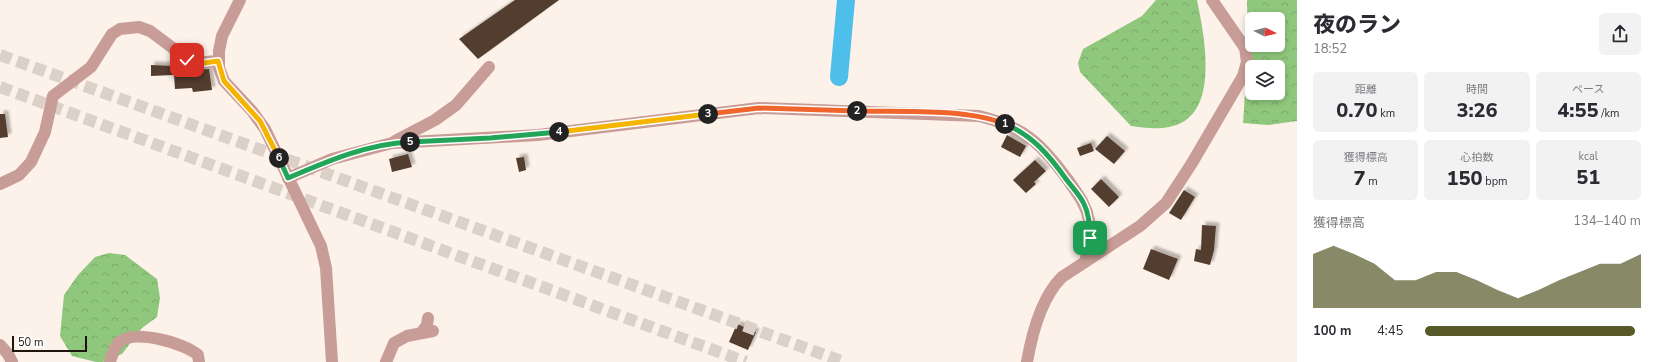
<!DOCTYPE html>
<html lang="ja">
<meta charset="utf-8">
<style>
body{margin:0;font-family:"Nunito Sans","Noto Sans JP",sans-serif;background:#f2f2f3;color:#2b2b33;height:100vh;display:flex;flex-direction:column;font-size:15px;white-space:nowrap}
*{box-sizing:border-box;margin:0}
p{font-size:13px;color:#7c7c81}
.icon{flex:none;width:22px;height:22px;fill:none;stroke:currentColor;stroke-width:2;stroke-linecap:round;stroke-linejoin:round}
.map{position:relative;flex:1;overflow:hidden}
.details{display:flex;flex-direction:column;background:#fff;width:360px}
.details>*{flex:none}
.needle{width:26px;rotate:96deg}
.controls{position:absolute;left:1245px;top:12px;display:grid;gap:8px}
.controls a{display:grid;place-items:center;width:40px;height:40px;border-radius:6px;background:#fff;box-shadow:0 2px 6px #0003;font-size:20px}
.scale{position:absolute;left:12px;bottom:10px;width:75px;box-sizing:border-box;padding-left:4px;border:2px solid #1d150e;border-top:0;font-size:11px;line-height:14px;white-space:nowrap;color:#1d150e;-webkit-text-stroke:3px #fff;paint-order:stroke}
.pin{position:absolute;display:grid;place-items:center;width:34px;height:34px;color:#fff;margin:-17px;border-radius:8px;box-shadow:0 2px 6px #0006}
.km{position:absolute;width:20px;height:20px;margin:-10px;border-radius:50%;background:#222;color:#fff;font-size:11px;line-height:20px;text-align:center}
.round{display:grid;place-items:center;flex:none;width:42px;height:42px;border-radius:6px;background:#f2f2f3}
.headline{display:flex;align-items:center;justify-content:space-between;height:68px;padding:0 16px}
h1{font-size:22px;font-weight:800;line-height:30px}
.stats{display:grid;grid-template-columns:repeat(3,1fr);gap:6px;height:68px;padding:4px 16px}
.stats div{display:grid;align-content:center;border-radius:6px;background:#f2f2f3;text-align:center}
.stats b{font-size:20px;font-weight:800}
.stats small{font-size:11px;font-weight:400}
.stats p{font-size:11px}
.chart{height:112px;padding:8px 16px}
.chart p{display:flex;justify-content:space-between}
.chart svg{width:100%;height:72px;margin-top:4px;fill:#575a28;opacity:.7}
ul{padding:0 16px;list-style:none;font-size:13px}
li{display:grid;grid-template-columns:64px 48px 1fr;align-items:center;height:30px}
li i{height:10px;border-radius:5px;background:#575a28}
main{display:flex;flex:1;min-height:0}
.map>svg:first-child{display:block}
</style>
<main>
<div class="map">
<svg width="1297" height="362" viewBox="0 0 1297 362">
<defs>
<pattern id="forest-crowns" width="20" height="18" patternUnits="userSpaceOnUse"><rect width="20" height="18" fill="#8fc77c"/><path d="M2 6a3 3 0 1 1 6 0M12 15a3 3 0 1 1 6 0" fill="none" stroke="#7baa6a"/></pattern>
<filter id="shadow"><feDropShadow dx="3.5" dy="-3.5" stdDeviation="1" flood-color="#0004"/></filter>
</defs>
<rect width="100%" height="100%" fill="#fcf2ea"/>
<!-- forest -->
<g fill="url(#forest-crowns)" fill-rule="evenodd">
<path d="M1156 0H1197C1204 34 1221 114 1173 126 1160 130 1144 128 1131 126L1080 72 1078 63 1083 49 1142 16Z"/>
<path d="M1247 0H1297V121L1268 125 1243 123 1248 49ZM1252 19H1278V45H1252ZM1252 67H1278V93H1252Z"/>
<polygon points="109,253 125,255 157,279 160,298 157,317 142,328 122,354 103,362 96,362 72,356 60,336 64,295 78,275 95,257"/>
</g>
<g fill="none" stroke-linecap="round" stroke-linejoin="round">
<!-- river -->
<polyline stroke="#4ebfeb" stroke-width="18" points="839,77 846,0"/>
</g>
<!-- building -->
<g fill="#523e2f" filter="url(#shadow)">
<polygon points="515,0 559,0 478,59 459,39"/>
<polygon points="151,65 173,66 173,75 151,76"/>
<polygon points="209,69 212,90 193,92 192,88 175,89 174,75 191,74 191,70"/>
<polygon points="0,114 5,114 8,137 0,138"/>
<polygon points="1007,135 1026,146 1020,157 1001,147"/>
<polygon points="1107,136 1125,151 1114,164 1095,149"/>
<polygon points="1091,143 1094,151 1080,156 1077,148"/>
<polygon points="408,154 412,167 392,172 389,159"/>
<polygon points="524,157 526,170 519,172 516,158"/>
<polygon points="1035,160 1046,171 1034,182 1036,184 1026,193 1013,180"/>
<polygon points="1101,179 1119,197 1109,207 1091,189"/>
<polygon points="1184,190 1195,197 1181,220 1169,213"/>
<polygon points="1202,225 1216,226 1214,250 1210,265 1194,261 1196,249 1201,250"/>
<polygon points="1151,249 1178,259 1169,280 1143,269"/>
<polygon points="737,324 756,332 748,350 729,342"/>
</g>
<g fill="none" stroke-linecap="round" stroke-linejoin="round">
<!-- highway-tunnel -->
<g stroke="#dbd1c9" stroke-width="12" stroke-dasharray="12 6" stroke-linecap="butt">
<polyline points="0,55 844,362"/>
<polyline points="0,87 746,362"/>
</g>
<!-- minor -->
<g stroke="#c99d97" stroke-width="12">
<polyline points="240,0 222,36 219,51 219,68 224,81 252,111 265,129 321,246 326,268 332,362"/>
<polyline points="395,141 435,120 456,105 489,67"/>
<path d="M288 178 332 159 392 143 538 135 759 108 979 116C1024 127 1041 143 1068 180 1077 193 1086 204 1089 220 1092 234 1089 248 1085 262"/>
<polyline points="0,184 19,175 31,162 45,132 53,96 91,67 112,34 120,29 139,27 150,31 193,63 218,61"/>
<polyline points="421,333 427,325 428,318"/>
<polyline points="0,345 8,354 12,362"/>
<path d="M110 362C112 356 114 347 119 342 136 329 183 343 198 355L199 362"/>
<polyline points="386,362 394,343 407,336 433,331"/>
<path d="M1027 362C1032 333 1041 298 1062 277L1140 226 1166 203 1192 163 1243 76 1247 62 1245 48 1212 0"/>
</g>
</g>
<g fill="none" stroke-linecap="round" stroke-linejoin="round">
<!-- split-1 casing -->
<g stroke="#fff" stroke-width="8">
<path id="split-1" d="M1005 124C1032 135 1049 155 1066 179 1072 187 1080 195 1084 204 1089 214 1090 227 1090 238"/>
</g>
<!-- split-2 casing -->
<g stroke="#fff" stroke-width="8">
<path id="split-2" d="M857 111C900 112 965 108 1005 124"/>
</g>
<!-- split-3 casing -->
<g stroke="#fff" stroke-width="8">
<polyline id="split-3" points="708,114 759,108 857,111"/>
</g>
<!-- split-4 casing -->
<g stroke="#fff" stroke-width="8">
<polyline id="split-4" points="559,132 708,114"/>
</g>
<!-- split-5 casing -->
<g stroke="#fff" stroke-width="8">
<polyline id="split-5" points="410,142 490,138 559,132"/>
</g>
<!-- split-6 casing -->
<g stroke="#fff" stroke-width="8">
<path id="split-6" d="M279 158 288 178C328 161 367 144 410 142"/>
</g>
<!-- split-7 casing -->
<g stroke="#fff" stroke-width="8">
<polyline id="split-7" points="187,60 197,64 218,61 224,81 260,121 279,158"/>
</g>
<!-- split-1 -->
<use href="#split-1" stroke="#22a559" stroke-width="5"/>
<!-- split-2 -->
<use href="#split-2" stroke="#f0652b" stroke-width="5"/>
<!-- split-3 -->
<use href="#split-3" stroke="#f0652b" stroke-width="5"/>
<!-- split-4 -->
<use href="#split-4" stroke="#f5b400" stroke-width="5"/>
<!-- split-5 -->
<use href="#split-5" stroke="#22a559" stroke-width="5"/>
<!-- split-6 -->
<use href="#split-6" stroke="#22a559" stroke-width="5"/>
<!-- split-7 -->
<use href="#split-7" stroke="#f5b400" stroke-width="5"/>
</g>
</svg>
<div class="controls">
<a><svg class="needle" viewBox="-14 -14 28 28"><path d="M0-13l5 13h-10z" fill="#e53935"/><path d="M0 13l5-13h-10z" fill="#7c7c81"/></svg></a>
<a><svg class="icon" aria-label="layers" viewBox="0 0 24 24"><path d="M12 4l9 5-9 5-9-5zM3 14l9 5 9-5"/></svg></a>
</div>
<div class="scale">50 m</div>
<div class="pin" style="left:1090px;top:238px;background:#1e9e55"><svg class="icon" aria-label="arrive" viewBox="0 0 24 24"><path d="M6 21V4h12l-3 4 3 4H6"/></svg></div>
<div class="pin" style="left:187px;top:60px;background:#d93025"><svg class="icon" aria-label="check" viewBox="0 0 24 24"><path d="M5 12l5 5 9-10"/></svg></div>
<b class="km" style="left:1005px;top:124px">1</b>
<b class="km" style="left:857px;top:111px">2</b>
<b class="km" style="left:708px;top:114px">3</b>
<b class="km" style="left:559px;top:132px">4</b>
<b class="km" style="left:410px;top:142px">5</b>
<b class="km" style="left:279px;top:158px">6</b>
</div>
<section class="details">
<div class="headline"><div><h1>夜のラン</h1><p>18:52</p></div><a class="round"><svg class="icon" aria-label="share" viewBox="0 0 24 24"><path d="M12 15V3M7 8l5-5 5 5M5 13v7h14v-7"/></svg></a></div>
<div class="stats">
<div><p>距離</p><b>0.70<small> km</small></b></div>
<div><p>時間</p><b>3:26</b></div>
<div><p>ペース</p><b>4:55<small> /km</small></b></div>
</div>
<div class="stats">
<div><p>獲得標高</p><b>7<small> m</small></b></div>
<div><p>心拍数</p><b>150<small> bpm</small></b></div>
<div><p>kcal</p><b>51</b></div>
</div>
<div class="chart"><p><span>獲得標高</span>134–140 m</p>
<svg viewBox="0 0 160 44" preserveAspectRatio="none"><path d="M0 44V11L10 6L20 11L30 17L40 27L50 27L60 22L70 22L80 27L90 33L100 38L110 33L120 27L130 22L140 17L150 17L160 11V44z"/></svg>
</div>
<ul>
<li><b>100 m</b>4:45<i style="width:97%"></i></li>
</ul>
</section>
</main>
